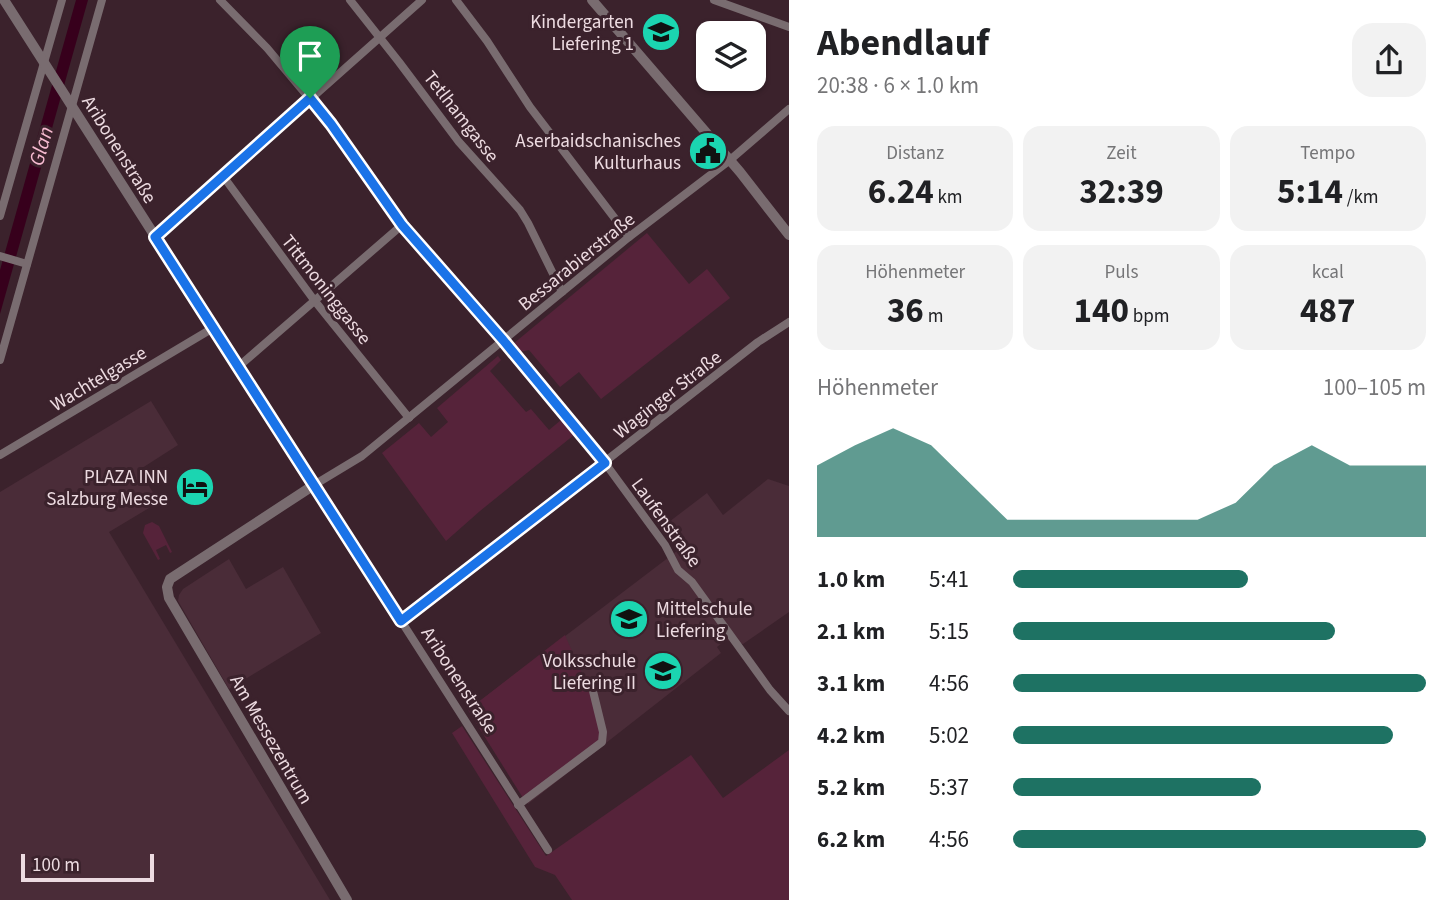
<!DOCTYPE html>
<html lang="de">
<meta charset="utf-8">
<style>
body{margin:0;font-family:"Source Sans 3",sans-serif;background:#f2f2f2;color:#202124;height:100vh;display:flex;flex-direction:column;font-size:26px;white-space:nowrap}
*{box-sizing:border-box;margin:0}
p{font-size:23px;color:#757577}
.icon{flex:none;width:38px;height:38px;fill:none;stroke:currentColor;stroke-width:2;stroke-linecap:round;stroke-linejoin:round}
.map{position:relative;flex:1;overflow:hidden}
.panel{display:flex;flex-direction:column;background:#fff;width:665px}
.panel>*{flex:none}
.fabs{position:absolute;left:696px;top:21px;display:grid;gap:14px}
.fabs a{display:grid;place-items:center;width:70px;height:70px;border-radius:14px;background:#fff;box-shadow:0 2px 5px #0004;font-size:35px}
.scale{position:absolute;left:21px;bottom:18px;width:133px;box-sizing:border-box;padding-left:7px;border:4px solid #eddbe1;border-top:0;font-size:19px;line-height:24px;white-space:nowrap;color:#eddbe1;-webkit-text-stroke:5px #3b222c;paint-order:stroke}
.pin{position:absolute;display:grid;place-items:center;width:60px;height:60px;color:#fff;margin:-72px -30px;border-radius:50% 50% 50% 0;rotate:-45deg;box-shadow:0 0 7px #0007}
.pin .icon{rotate:45deg}
.round{display:grid;place-items:center;flex:none;width:74px;height:74px;border-radius:21px;background:#f2f2f2}
.headline{display:flex;align-items:center;justify-content:space-between;height:119px;padding:0 28px}
h1{font-size:38px;font-weight:700;line-height:52px}
.figures{display:grid;grid-template-columns:repeat(3,1fr);gap:10px;height:119px;padding:7px 28px}
.figures div{display:grid;align-content:center;border-radius:18px;background:#f2f2f2;text-align:center}
.figures b{font-size:35px;font-weight:700}
.figures small{font-size:19px;font-weight:400}
.figures p{font-size:19px}
.chart{height:196px;padding:14px 28px}
.chart p{display:flex;justify-content:space-between}
.chart svg{width:100%;height:126px;margin-top:7px;fill:#1e7263;opacity:.7}
ul{padding:0 28px;list-style:none;font-size:23px}
li{display:grid;grid-template-columns:112px 84px 1fr;align-items:center;height:52px}
li i{height:18px;border-radius:9px;background:#1e7263}
main{display:flex;flex:1;min-height:0}
.map>svg:first-child{display:block}
</style>
<main>
<div class="map">
<svg width="789" height="900" viewBox="0 0 789 900">
<rect width="100%" height="100%" fill="#3b222c"/>
<!-- built -->
<g fill="#4a2c38">
<polygon points="151,401 178,445 139,470 159,502 109,532 330,900 0,900 0,492"/>
<polygon points="768,479 789,486 789,612 743,644 726,640 717,647 721,653 528,804 468,710 677,551 661,528 707,493 723,515"/>
<polygon points="229,559 246,589 283,567 321,633 229,689 178,601 179,595 183,589"/>
</g>
<!-- green -->
<g fill="#56233a">
<polygon points="647,233 689,284 707,269 730,298 601,399 579,372 560,387 529,350 519,352 513,344"/>
<polygon points="498,356 501,360 490,371 526,412 531,409 549,430 561,420 574,435 480,511 446,541 382,453 419,423 431,437 448,422 437,408"/>
<polygon points="152,522 159,526 172,552 170,553 166,545 156,550 160,559 158,560 143,533 145,525"/>
<path d="M565 635C574 657 606 720 598 741L523 798 468 710Z"/>
<polygon points="462,726 546,856 691,755 723,798 789,750 789,900 572,900 555,875 535,867 452,733"/>
</g>
<!-- water -->
<polygon fill="#37001c" points="76,0 88,0 0,314 0,270"/>
<g fill="none" stroke-linecap="round" stroke-linejoin="round">
<!-- minor -->
<g stroke="#796c70" stroke-width="8">
<polyline points="220,0 267,48 309,98 331,124 402,225 503,340 605,463 665,545 678,570 692,582 770,690 789,711"/>
<polyline points="350,0 399,62 459,142 520,210 528,223 562,292"/>
<polyline points="456,0 487,41 530,107 629,237"/>
<polyline points="714,0 789,27"/>
<polyline points="223,176 314,300 409,418"/>
<polyline points="0,216 62,0"/>
<polyline points="155,237 422,0"/>
<polyline points="0,256 27,264"/>
<polyline points="0,360 102,0"/>
<polyline points="238,367 402,225"/>
<polyline points="0,455 213,328"/>
<polyline points="401,621 758,342 789,322"/>
<polyline points="518,805 602,742 603,732 592,687"/>
<polyline points="548,850 314,485 362,456 629,237 730,160 789,109"/>
</g>
<!-- tertiary -->
<g stroke="#796c70" stroke-width="10">
<polyline points="4,0 314,485 170,579 167,587 169,598 347,900"/>
<polyline points="592,0 740,172 789,235"/>
</g>
</g>
<g fill="none" stroke-linecap="round" stroke-linejoin="round">
<!-- route casing -->
<g stroke="#fff" stroke-width="14">
<polygon id="route" points="310,98 331,124 402,225 503,340 605,463 401,621 155,237"/>
</g>
<!-- route -->
<use href="#route" stroke="#1a73e8" stroke-width="9"/>
</g>
<!-- icons -->
<defs>
<g id="school-disc" transform="scale(2.0125)"><circle r="9.5" fill="#1bd5b1" stroke="#3b222c"/><path d="M0-5L7-2L0 1L-7-2ZM-4 1L0 2.5L4 1V4Q0 6-4 4Z" fill="#111"/></g>
<g id="civic-disc" transform="scale(2.0125)"><circle r="9.5" fill="#1bd5b1" stroke="#3b222c"/><path d="M-.6-6.5H3V-4.5H.6V-3L4-1V1h2V6H-6V1h2V-1L-.6-3ZM-1.2 2.5V6h2.4V2.5Z" fill="#111"/></g>
<g id="hotel-disc" transform="scale(2.0125)"><circle r="9.5" fill="#1bd5b1" stroke="#3b222c"/><path d="M-6-4.5h1.5V1H6V5H4.5V3h-9V5H-6ZM-4 0a1.8 1.8 0 1 1 3.6 0ZM.5 0V-2.5h3Q6-2.5 6 0Z" fill="#111"/></g>
</defs>
<g fill-rule="evenodd">
<use href="#school-disc" x="661" y="32"/>
<use href="#civic-disc" x="708" y="151"/>
<use href="#hotel-disc" x="195" y="487"/>
<use href="#school-disc" x="629" y="619"/>
<use href="#school-disc" x="663" y="671"/>
</g>
<g text-anchor="middle" stroke-width="6" stroke-linejoin="round" paint-order="stroke">
<!-- poi labels -->
<g font-size="19" fill="#eddbe1" stroke="#3b222c" text-anchor="end">
<text x="634" y="28">Kindergarten<tspan x="634" dy="22">Liefering 1</tspan></text>
<text x="681" y="147">Aserbaidschanisches<tspan x="681" dy="22">Kulturhaus</tspan></text>
<text x="168" y="483">PLAZA INN<tspan x="168" dy="22">Salzburg Messe</tspan></text>
<text x="656" y="615" text-anchor="start">Mittelschule<tspan x="656" dy="22">Liefering</tspan></text>
<text x="636" y="667">Volksschule<tspan x="636" dy="22">Liefering II</tspan></text>
</g>
<!-- street labels -->
<g font-size="19" fill="#eddbe1" stroke="#3b222c">
<text transform="translate(462 116) rotate(52)" y="7">Tetlhamgasse</text>
<text transform="translate(120 149) rotate(58)" y="7">Aribonenstraße</text>
<text transform="translate(576 261) rotate(-39)" y="7">Bessarabierstraße</text>
<text transform="translate(327 289) rotate(52)" y="7">Tittmoninggasse</text>
<text transform="translate(98 378) rotate(-31)" y="7">Wachtelgasse</text>
<text transform="translate(667 394) rotate(-38)" y="7">Waginger Straße</text>
<text transform="translate(667 522) rotate(54)" y="7">Laufenstraße</text>
<text transform="translate(460 680) rotate(57)" y="7">Aribonenstraße</text>
<text transform="translate(272 739) rotate(60)" y="7">Am Messezentrum</text>
</g>
<!-- water labels -->
<g font-size="21" font-style="italic" fill="#f6bad0" stroke="#3b222c">
<text transform="translate(41 146) rotate(-74)" y="7">Glan</text>
</g>
</g>
</svg>
<div class="fabs">
<a><svg class="icon" aria-label="layers" viewBox="0 0 24 24"><path d="M12 4l9 5-9 5-9-5zM3 14l9 5 9-5"/></svg></a>
</div>
<div class="scale">100 m</div>
<div class="pin" style="left:310px;top:98px;background:#1e9e55"><svg class="icon" aria-label="arrive" viewBox="0 0 24 24"><path d="M6 21V4h12l-3 4 3 4H6"/></svg></div>
</div>
<section class="panel">
<div class="headline"><div><h1>Abendlauf</h1><p>20:38 · 6 × 1.0 km</p></div><a class="round"><svg class="icon" aria-label="share" viewBox="0 0 24 24"><path d="M12 15V3M7 8l5-5 5 5M5 13v7h14v-7"/></svg></a></div>
<div class="figures">
<div><p>Distanz</p><b>6.24<small> km</small></b></div>
<div><p>Zeit</p><b>32:39</b></div>
<div><p>Tempo</p><b>5:14<small> /km</small></b></div>
</div>
<div class="figures">
<div><p>Höhenmeter</p><b>36<small> m</small></b></div>
<div><p>Puls</p><b>140<small> bpm</small></b></div>
<div><p>kcal</p><b>487</b></div>
</div>
<div class="chart"><p><span>Höhenmeter</span>100–105 m</p>
<svg viewBox="0 0 160 44" preserveAspectRatio="none"><path d="M0 44V19L10 12L20 6L30 12L40 25L50 38L60 38L70 38L80 38L90 38L100 38L110 32L120 19L130 12L140 19L150 19L160 19V44z"/></svg>
</div>
<ul>
<li><b>1.0 km</b>5:41<i style="width:57%"></i></li>
<li><b>2.1 km</b>5:15<i style="width:78%"></i></li>
<li><b>3.1 km</b>4:56<i style="width:100%"></i></li>
<li><b>4.2 km</b>5:02<i style="width:92%"></i></li>
<li><b>5.2 km</b>5:37<i style="width:60%"></i></li>
<li><b>6.2 km</b>4:56<i style="width:100%"></i></li>
</ul>
</section>
</main>
